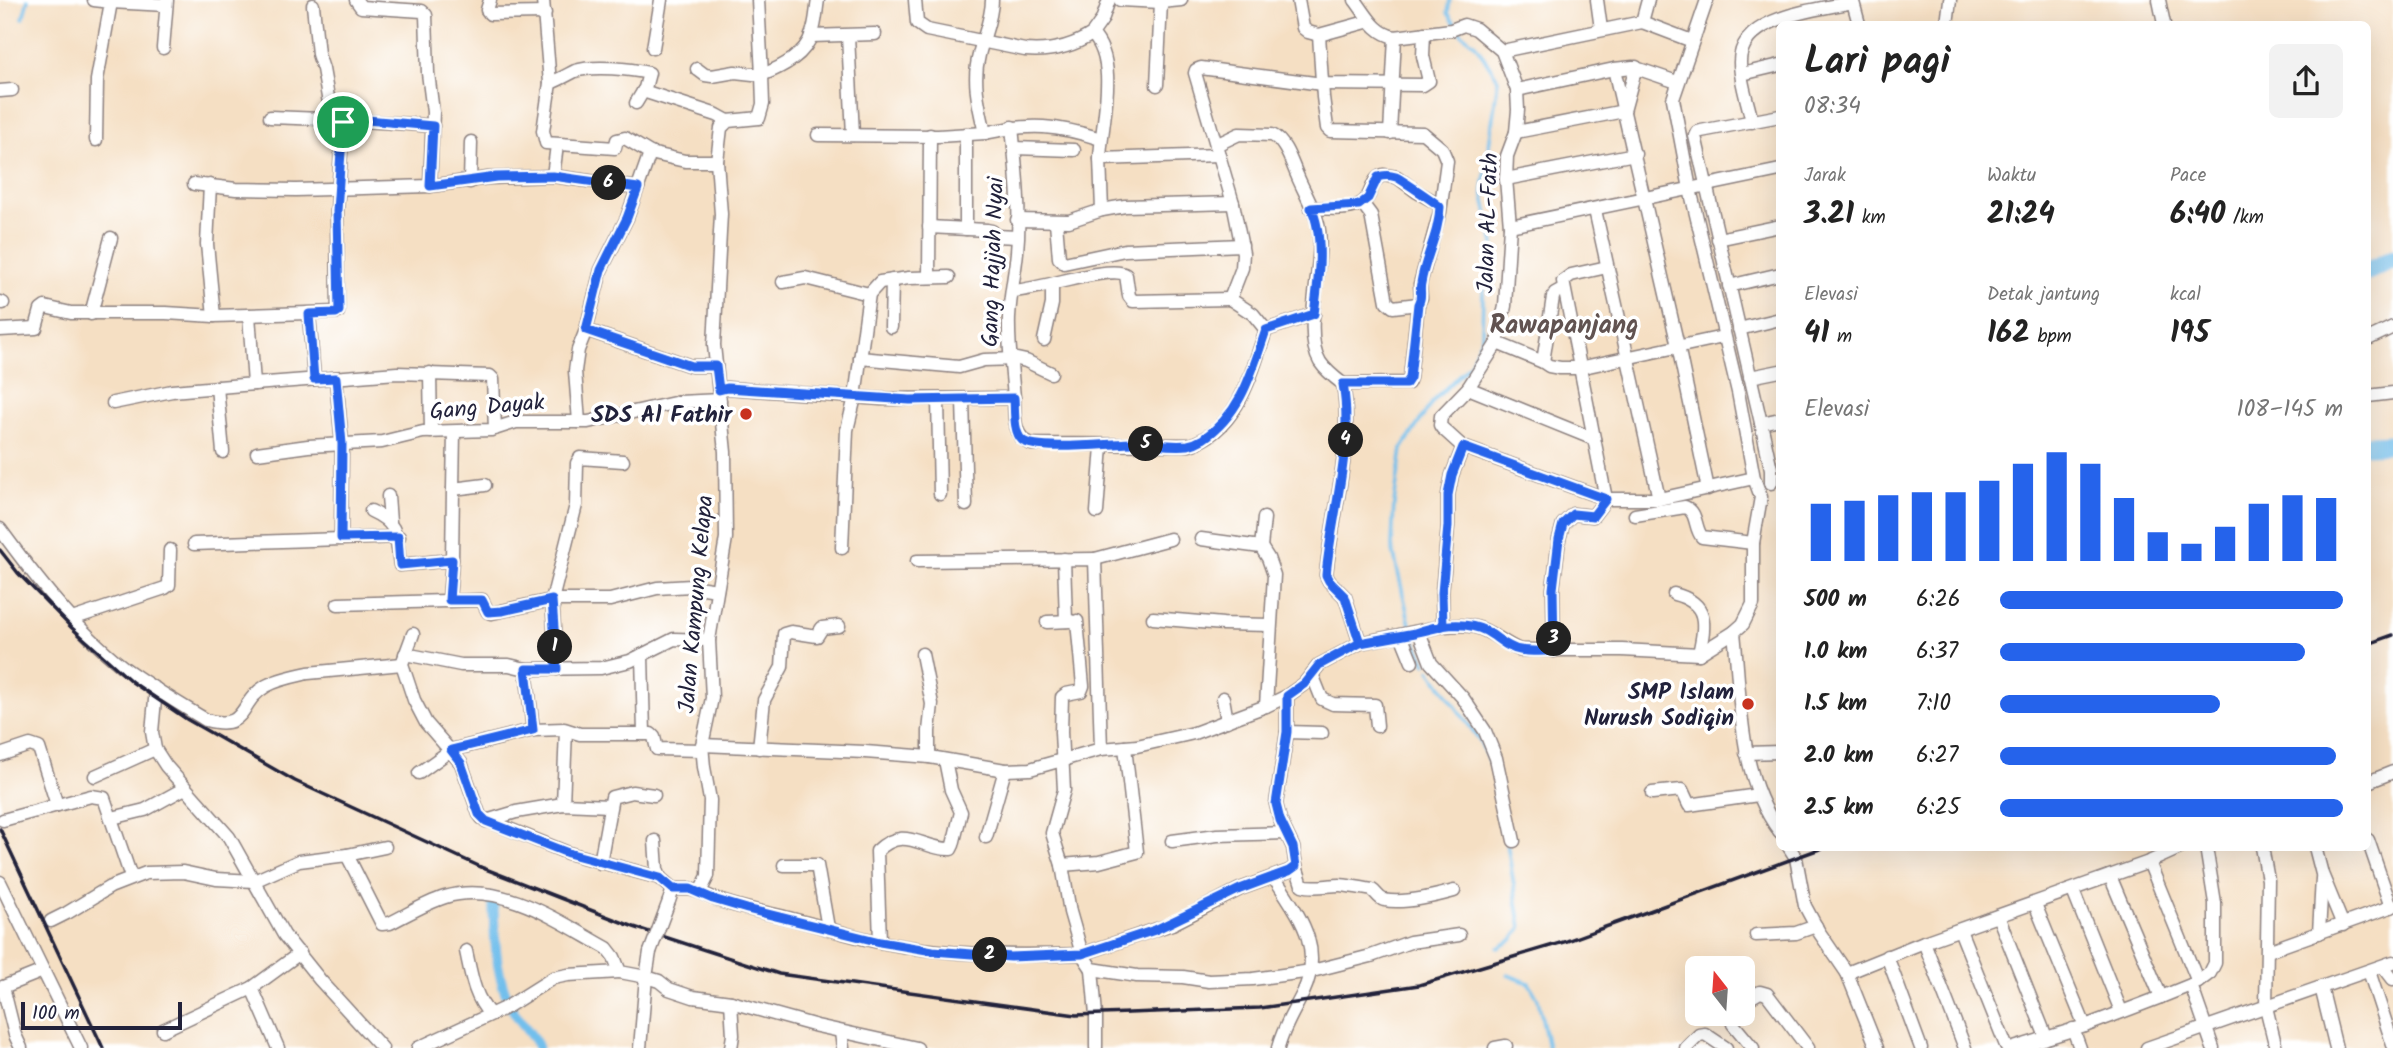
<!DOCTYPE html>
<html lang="id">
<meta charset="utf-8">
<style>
body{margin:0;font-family:Kalam,sans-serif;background:#f2f2f2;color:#222;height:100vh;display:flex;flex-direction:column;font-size:26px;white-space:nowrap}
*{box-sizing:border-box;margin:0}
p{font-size:23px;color:#767676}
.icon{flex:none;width:38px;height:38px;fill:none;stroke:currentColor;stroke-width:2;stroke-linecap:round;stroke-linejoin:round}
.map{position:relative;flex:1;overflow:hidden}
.panel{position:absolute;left:1776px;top:21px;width:595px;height:830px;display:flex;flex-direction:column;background:#fff;border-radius:10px;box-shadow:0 7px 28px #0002}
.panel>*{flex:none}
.needle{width:46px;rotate:343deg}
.tools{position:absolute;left:1685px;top:956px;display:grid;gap:14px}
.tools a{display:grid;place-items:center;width:70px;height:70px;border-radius:10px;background:#fff;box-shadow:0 7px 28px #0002;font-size:35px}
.scale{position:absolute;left:21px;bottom:18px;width:161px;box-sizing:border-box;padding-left:7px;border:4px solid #22223b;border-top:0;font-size:19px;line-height:24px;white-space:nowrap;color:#22223b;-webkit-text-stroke:5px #fff;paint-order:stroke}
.pin{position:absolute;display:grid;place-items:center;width:60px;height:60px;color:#fff;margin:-30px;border:4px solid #fff;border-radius:50%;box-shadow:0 2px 7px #0007}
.km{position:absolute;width:35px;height:35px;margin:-18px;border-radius:50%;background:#222;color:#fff;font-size:19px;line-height:35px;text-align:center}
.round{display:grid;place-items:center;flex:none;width:74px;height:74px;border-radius:10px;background:#f2f2f2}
.summary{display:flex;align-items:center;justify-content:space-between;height:119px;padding:0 28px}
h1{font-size:38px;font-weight:800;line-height:52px}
.stats{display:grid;grid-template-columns:repeat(3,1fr);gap:10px;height:119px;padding:7px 28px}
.stats div{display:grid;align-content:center}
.stats b{font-size:30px;font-weight:800}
.stats small{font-size:19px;font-weight:400}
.stats p{font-size:19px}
.chart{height:196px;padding:14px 28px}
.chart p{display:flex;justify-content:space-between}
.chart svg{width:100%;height:126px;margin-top:7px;stroke:#2563eb;stroke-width:6}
ul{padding:0 28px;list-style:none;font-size:23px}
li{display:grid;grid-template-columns:112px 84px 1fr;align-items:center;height:52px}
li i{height:18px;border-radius:9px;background:#2563eb}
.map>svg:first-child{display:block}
</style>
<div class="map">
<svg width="2393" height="1048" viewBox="0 0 2393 1048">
<rect width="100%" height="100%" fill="#fff"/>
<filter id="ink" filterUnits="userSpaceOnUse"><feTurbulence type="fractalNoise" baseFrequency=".0143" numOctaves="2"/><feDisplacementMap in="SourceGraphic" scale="14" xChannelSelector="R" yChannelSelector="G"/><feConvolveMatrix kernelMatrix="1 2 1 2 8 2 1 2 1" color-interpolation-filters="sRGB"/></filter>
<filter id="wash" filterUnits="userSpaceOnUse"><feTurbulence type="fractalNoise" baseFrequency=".00686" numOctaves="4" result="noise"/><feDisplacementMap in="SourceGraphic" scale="28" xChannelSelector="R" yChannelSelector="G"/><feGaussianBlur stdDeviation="1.57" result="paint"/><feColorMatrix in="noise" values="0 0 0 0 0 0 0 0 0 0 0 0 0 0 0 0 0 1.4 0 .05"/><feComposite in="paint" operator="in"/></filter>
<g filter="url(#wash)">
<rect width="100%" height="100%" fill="#f5dfc3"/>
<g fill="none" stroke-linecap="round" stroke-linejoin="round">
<!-- stream -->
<g stroke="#72bfec" stroke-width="3.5">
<polyline points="23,18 28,0"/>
<polyline points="1411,629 1392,546 1394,503 1402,449 1433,401 1470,364 1482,337 1483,294 1494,244 1483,191 1498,79 1475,44 1462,34 1448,13 1450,0"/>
<polyline points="1413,636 1426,664"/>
<polyline points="1430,670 1480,741 1494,773"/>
<polyline points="1498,948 1512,940 1521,928 1503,819"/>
<polyline points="1508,975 1529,983 1538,999 1548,1048"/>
</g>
<!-- canal -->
<path stroke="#72bfec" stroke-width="10" d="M493 898C495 937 494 975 513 1010 520 1022 531 1033 538 1046"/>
<!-- river -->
<g stroke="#72bfec" stroke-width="19">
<polyline points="2368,271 2393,259"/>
<polyline points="2368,445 2393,444"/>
</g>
</g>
</g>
<g filter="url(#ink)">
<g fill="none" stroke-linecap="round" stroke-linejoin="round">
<!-- street casing -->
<g stroke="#8c807f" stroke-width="15">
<g id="street">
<polyline points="94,0 111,2 97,80 96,140"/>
<polyline points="356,0 361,7 422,11 426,15 428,73 433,112 430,186"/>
<polyline points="490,0 487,10 490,14 545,13"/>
<polyline points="543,0 550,83 543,131 546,143 615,148 617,140 625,138 650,153 685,161 717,161"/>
<path d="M915 0 917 23 927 30 1025 50C1049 52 1072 47 1092 34"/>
<path d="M992 0C992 19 983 37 979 55 972 81 979 107 985 133 1030 123 1057 125 1101 139"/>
<path d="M1109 0 1102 20 1092 34C1120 62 1101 123 1100 159L1219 155"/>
<polyline points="1120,0 1161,2 1181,0"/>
<polyline points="1298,0 1303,28 1308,32 1319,35 1370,21"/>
<path d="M1355 0C1367 15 1374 33 1395 37L1451 30 1464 25 1476 29 1502 51 1517 90 1518 110 1516 132 1507 156 1506 179 1510 226 1505 306 1497 343 1468 388 1441 416 1440 425 1442 428 1463 447 1606 499H1659L1754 478"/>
<polyline points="1597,0 1601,29"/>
<polyline points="2159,0 2164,24"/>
<polyline points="111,2 166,5"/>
<polyline points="313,5 318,54 323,69 332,120"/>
<polyline points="1642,22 1692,41"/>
<polyline points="1947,24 1950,0"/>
<polyline points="1319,35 1323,97 1327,128 1330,131 1423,133 1442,149 1447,161 1440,212 1420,284 1421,298 1418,304 1393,307 1387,302 1371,215 1362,203"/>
<polyline points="811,36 875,34"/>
<polyline points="848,36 853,135"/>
<polyline points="163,48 167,0"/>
<polyline points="653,48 661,0"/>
<polyline points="1502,51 1642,22 1648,0"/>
<polyline points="697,69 705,75 712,76 735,72 762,75 758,0"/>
<polyline points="1614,69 1678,346 1708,489"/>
<polyline points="1742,74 1780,65"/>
<path d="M550 83C559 80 567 75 575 71 593 65 631 69 649 73L645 88 636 103"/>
<polyline points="1157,85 1161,2"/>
<polyline points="1517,90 1614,69 1633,67 1677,82"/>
<polyline points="0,91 12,90"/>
<polyline points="643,91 717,115 728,121"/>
<path d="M270 117C325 119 379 121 433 126"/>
<path d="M1752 122C1748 102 1740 82 1740 62 1740 15 1819 10 1853 2L1859 24"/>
<path d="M1012 127C1016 168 1021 211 1017 252 1015 274 1010 295 1009 317 1008 344 1012 371 1014 398"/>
<polyline points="1516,132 1624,111 1636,67"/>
<polyline points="1390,133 1395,37"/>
<polyline points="966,134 966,229"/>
<polyline points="818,135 938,136 985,133"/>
<path d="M1216 145 1239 134 1272 135C1285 141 1291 161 1297 175 1303 190 1314 208 1318 224 1326 262 1301 331 1320 362 1326 371 1335 378 1343 384 1354 446 1332 513 1326 575L1329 581 1345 597 1360 643"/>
<polyline points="1014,148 1074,150"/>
<polyline points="1100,159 1102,210 1125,206 1233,203"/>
<polyline points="553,176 557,145"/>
<polyline points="1506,179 1635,154"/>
<polyline points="470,182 471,142"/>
<polyline points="194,184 236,189 296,190 430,186 488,178 553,176 638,188"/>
<polyline points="210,185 207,244 214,316"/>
<path d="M1311 208C1326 208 1358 213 1367 198 1373 189 1372 179 1383 175L1397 177 1417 192 1437 203 1440 207"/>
<polyline points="1595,210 1659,499"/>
<polyline points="1017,220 1069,221 1102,210"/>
<polyline points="1056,222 1059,258 1064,263 1125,250 1242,245"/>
<polyline points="1510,226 1780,170"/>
<polyline points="929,227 987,230 992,231 996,236 1017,237"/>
<polyline points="1718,239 1780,226"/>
<polyline points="929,277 930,135"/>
<polyline points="783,282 805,278 869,294"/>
<polyline points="1729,286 1780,274"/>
<path d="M1012 291C1036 291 1111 264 1126 275L1129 296 1133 301 1230 299"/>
<polyline points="1230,299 1242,268 1243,253 1233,203 1195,73 1196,70 1201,68 1322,84 1423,85 1429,81 1423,56 1424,33"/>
<polyline points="1230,299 1253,314 1266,330 1314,314"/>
<polyline points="0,302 3,303"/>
<polyline points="91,314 111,238"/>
<polyline points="309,314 314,379"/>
<polyline points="891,327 892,280"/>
<polyline points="1739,329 1780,319"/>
<polyline points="0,330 36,328 41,310 45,307 71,313 166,313 214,316 338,312 337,211 343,122"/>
<polyline points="586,330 691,366 716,366"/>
<polyline points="2368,339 2393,327"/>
<polyline points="1044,340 1052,304 1052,284"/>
<polyline points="1497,343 1543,362 1549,366 1560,368 1579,368 1723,337"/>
<polyline points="860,358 959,367 984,360 1017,359 1026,361 1051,373"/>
<polyline points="1543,362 1553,297 1555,293 1564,288"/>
<polyline points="430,373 431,432"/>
<polyline points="1750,377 1780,371"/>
<polyline points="336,378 342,444 341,538"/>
<polyline points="254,384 397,373 490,376 493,379 495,429"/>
<polyline points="1343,384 1408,383 1410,378 1418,304"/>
<polyline points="217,387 223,452"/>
<polyline points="1468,388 1594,439"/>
<path d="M719 390 727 388 881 399 1014 398C1015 415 1012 438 1032 444L1189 445C1238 431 1252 371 1266 330"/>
<polyline points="2368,396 2393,393"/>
<polyline points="938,400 940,494"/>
<polyline points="963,400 966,505"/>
<polyline points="113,403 172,391 254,384 249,315"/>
<polyline points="579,422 575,371 578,350 586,330 601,270 627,218 650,153"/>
<polyline points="1761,423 1780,419"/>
<polyline points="454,432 453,489 485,485"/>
<polyline points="257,453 308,446 382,442 423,432 491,430 516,422 588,422 679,402 720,400"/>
<polyline points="1771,483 1771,469 1761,423 1695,136 1697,132 1701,131 1780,116"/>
<polyline points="388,496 390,522"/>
<path d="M371 511C400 524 396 537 400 565L452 560 449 600"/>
<polyline points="1097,512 1102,446"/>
<path d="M1635 515 1685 507C1698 512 1694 528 1702 537L1753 543"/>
<path d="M0 529C35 577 76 630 123 667 149 686 178 703 206 720 249 731 237 703 266 686 278 679 295 676 308 673L402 664"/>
<polyline points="1201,539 1261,547 1268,558 1274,575 1266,706"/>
<polyline points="194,544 399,537"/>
<polyline points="1261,547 1264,518"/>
<polyline points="842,548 847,430 855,397 869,294 880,282 909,278 949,277"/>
<polyline points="1064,559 1066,621"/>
<polyline points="1095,559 1170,539"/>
<polyline points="452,560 453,489"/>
<polyline points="917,561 1095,559 1101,749"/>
<path d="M1674 594C1710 603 1705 625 1699 654"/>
<polyline points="338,604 482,600 488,612 492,613 552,600 610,600 657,588 691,586 717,590"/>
<polyline points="1153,618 1223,624 1270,625"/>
<polyline points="72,619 165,588 169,585 170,550"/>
<polyline points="1077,621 1083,686 1081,691 1066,694 1062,697 1061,732 1064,790 1052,833 1062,865 1070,912 1082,954 1172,924 1240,889 1289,871 1296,866"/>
<polyline points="1047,622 1071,621"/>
<path d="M1443 626C1457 625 1471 624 1484 630 1497 636 1507 645 1520 650H1622L1699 654 1734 632 1743 624 1753 604V543L1761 497 1754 478 1738 392 1690 189 1673 99 1707 0"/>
<polyline points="1419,632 1431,663 1463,698 1485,731 1496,758 1514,841"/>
<path d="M1734 632C1741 699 1738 776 1780 832"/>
<polyline points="1401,635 1412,662"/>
<polyline points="1554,651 1553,589 1559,539 1563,524 1573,514 1593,516 1606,499 1563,281 1571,275 1607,267"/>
<polyline points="405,654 461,665 509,665 526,669 601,668 630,661 674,639 709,640"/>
<polyline points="922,654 932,704 929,731 929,757"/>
<polyline points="642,655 644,734"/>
<polyline points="403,661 413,634"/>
<polyline points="402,664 414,700 426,723 461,763 479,814 482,818 568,853 660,878 673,889"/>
<polyline points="526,669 533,730"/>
<polyline points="557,669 552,600 576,505 577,463 580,458 623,461"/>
<polyline points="1312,674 1322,699 1333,704 1375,705 1377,726"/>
<polyline points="156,689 152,732 155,749 166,766 229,837 284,935 320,980 382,1048"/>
<path d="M1287 696V732L1276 804 1280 820 1293 847 1296 866 1302 885C1314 889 1327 885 1340 885 1343 885 1369 889 1372 890 1377 893 1378 898 1384 900 1403 904 1436 896 1454 891"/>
<polyline points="1223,698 1227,721"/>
<polyline points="1287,732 1322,733"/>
<polyline points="702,745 865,752 930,757 1005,770 1030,769 1101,749 1137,746 1194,733 1266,706 1287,696 1304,684 1319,665 1360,643 1443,626 1442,593 1448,526 1448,495 1452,475 1463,447"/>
<polyline points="759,748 764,700 782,667 784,634 791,632 817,636 822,628 839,626"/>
<polyline points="1746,753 1780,752"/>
<polyline points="0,755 30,745 39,748 57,805"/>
<polyline points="419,773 451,750 533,730 564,729 580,734 651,734 654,737 657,749 702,750"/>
<polyline points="95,776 155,749"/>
<polyline points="2368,782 2393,772"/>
<polyline points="1652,793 1682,790 1689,805 1758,795"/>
<polyline points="563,804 566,730"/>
<polyline points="112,818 145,810 185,788"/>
<polyline points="3,820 91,796 104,798 131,877"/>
<polyline points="486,821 516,812 563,804 610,806"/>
<polyline points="986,837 1005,770"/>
<polyline points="2368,840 2391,907"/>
<polyline points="655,841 657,869 660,878"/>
<polyline points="1172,841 1217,835 1286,833"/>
<polyline points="1789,847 1796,858 1805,906 1819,932 1847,973 1877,1048"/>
<polyline points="2262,847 2268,880 2266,1007 2276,1048"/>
<polyline points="2315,847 2322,874 2343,925"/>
<polyline points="347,855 385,847"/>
<polyline points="2149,862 2198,982"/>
<polyline points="600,863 612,797 632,792 654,795"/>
<polyline points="784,865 817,865 828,928"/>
<polyline points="1062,865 1099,862 1137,852 1125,747"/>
<polyline points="2110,876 2161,997"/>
<path d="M1274 877C1298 915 1325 946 1303 993 1294 1011 1283 1028 1278 1048"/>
<polyline points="0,882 81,1048"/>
<polyline points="2073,891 2121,1011"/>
<path d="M700 892C729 907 761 911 792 919 821 926 850 936 880 942 947 956 1013 956 1082 954L1092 969 1137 976 1183 977 1209 981 1253 979 1312 971 1371 956 1410 942 1459 935"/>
<path d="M669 901 673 889H690L700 892 708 876 709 837 710 800 704 767 702 745 712 698 709 640 726 538 725 452 714 345 721 214 717 161 721 128 728 121 759 118 763 104 762 75C782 67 806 55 812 33 816 23 816 11 818 0"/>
<polyline points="2035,904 2085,1026"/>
<polyline points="1998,916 2046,1037"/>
<path d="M51 921 67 913 110 887 146 873 183 872 216 879 254 881 299 861 347 855 382 924 390 923C408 914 426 903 445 897 501 880 560 922 607 948L614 957 620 972 646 977 640 1048"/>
<polyline points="1960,930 2007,1048"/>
<polyline points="2319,933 2322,878"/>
<polyline points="1756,935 1796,933 1816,926"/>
<path d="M880 942 877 851C905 824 922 850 951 849L953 845 961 812 951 790 945 760"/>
<polyline points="1924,942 1965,1048"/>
<path d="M466 951C471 974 474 997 490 1014"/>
<polyline points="2268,951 2393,906"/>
<polyline points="650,952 646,977 659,981 669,989 693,997 731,1002 817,1026 917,1048"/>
<polyline points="1887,956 1921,1048"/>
<polyline points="2383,966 2393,979"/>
<polyline points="1092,969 1096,1015 1096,1048"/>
<polyline points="2369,971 2393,1045"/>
<polyline points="1847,973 1924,942 2149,862 2182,847"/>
<polyline points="2191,985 2213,1048"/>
<polyline points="3,987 43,971"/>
<polyline points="2321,987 2336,1048"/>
<polyline points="0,988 3,987 15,1035 21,1048"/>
<polyline points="252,988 278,1048"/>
<polyline points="731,1002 733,1035 731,1048"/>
<polyline points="1743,1002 1760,992 1767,994 1808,1048"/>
<polyline points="1731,1013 1733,1024 1753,1048"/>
<polyline points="2073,1029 2080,1048"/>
<polyline points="163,1030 252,988 300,953"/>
<polyline points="841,1032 843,1048"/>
<polyline points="418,1048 507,1007 553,978 568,975 620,972"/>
<polyline points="1495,1048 1506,1046"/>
<polyline points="1686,1048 1699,1035 1705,1034 1726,1048"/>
<polyline points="2014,1048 2085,1026 2161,997 2198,982 2210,973 2215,963 2215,903 2206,847"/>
<polyline points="2147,1048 2393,962"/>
</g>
</g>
<!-- street -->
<use href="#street" stroke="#fff" stroke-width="12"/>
<!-- rail -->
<g stroke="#22223b" stroke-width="3.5">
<polyline points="0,550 18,573 72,628 132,682 188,720 295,781 483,868 634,927 779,974 1076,1015 1260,1008 1419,985 1567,941 1825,847"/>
<polyline points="2368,644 2393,635"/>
<polyline points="0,829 103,1048"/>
</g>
<!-- street-bridge casing -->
<g stroke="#8c807f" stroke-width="15" stroke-linecap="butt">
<polyline id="street-bridge" points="650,952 669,901"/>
</g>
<!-- street-bridge -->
<use href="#street-bridge" stroke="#fff" stroke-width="12"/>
</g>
</g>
<g fill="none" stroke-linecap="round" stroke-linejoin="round" filter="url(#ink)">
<!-- route casing -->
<g stroke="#fff" stroke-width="14">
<path id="route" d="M343 122 337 211 339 311 336 313 309 314 314 379 336 378 342 444 341 538 398 537 400 565 452 560 449 600H482L488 612 502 611 552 600 557 669H526L533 730 451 750 461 763 479 814 486 821 568 853 660 878 673 889H690L713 899 747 909 880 942 933 951 1011 957 1082 954 1155 930 1240 889 1289 871 1296 866 1293 847 1280 820 1276 804 1287 732V696L1304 684 1319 665 1345 651 1360 643 1415 633C1436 625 1465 620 1486 631 1497 637 1507 648 1520 650 1531 652 1543 651 1554 651L1553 589 1559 539 1563 524 1573 514 1593 516 1606 499 1463 447 1452 475 1448 495V526L1442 593 1443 626C1416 634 1388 638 1360 643L1345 597 1329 581 1326 575C1332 511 1354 447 1343 384H1406L1410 378 1418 304C1423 297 1419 291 1421 283 1425 257 1439 234 1440 207 1438 204 1399 178 1396 177 1389 175 1384 175 1378 177L1368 198 1359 205 1311 208C1325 236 1318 283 1314 314L1266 330C1252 371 1242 413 1203 439 1198 442 1193 444 1188 445 1170 447 1152 443 1134 443 1113 443 1036 452 1022 440 1013 432 1015 409 1014 398L910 400 727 388 719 390 716 366H691L586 330 601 270 627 218 638 188 553 176 496 177 430 186 433 126 367 120 343 122"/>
</g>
<!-- route -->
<use href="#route" stroke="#2563eb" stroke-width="9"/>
</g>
<!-- markers -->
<g fill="#c8321e" stroke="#fff" stroke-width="2.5">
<circle cx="746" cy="414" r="7"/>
<circle cx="1748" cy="704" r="7"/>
</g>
<g text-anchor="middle" stroke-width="7" stroke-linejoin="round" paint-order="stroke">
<!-- street labels -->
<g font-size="23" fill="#22223b" stroke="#fff">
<text transform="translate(1487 223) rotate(-88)" y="8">Jalan AL-Fath</text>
<text transform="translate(992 262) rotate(-88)" y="8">Gang Hajjah Nyai</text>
<text transform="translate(487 406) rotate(-5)" y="8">Gang Dayak</text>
<text transform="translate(695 604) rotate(-85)" y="8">Jalan Kampung Kelapa</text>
</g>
<!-- poi labels -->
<g font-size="23" font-weight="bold" fill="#22223b" stroke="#fff" text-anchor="end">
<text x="732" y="422">SDS Al Fathir</text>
<text x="1734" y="699">SMP Islam<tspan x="1734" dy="26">Nurush Sodiqin</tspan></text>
</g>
<!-- quarter labels -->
<g font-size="26" font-weight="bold" fill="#615351" stroke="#fff">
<text x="1564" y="333">Rawapanjang</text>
</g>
</g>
</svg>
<div class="tools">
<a><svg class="needle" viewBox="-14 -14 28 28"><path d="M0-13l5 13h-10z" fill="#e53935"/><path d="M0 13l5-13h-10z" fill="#767676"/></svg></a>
</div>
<div class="scale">100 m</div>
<div class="pin" style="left:343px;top:122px;background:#1e9e55"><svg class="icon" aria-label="arrive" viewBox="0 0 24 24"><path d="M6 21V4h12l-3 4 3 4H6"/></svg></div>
<b class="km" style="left:555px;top:647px">1</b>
<b class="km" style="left:990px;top:955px">2</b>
<b class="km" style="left:1554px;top:639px">3</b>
<b class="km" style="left:1346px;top:440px">4</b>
<b class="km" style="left:1146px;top:444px">5</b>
<b class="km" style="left:609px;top:183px">6</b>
<section class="panel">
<div class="summary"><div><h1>Lari pagi</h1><p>08:34</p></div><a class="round"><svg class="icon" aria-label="share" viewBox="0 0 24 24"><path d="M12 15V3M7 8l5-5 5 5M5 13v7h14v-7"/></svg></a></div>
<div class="stats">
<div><p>Jarak</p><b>3.21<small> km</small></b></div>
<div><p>Waktu</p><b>21:24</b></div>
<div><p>Pace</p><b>6:40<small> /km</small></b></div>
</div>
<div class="stats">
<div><p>Elevasi</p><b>41<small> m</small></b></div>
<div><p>Detak jantung</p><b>162<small> bpm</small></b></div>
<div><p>kcal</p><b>195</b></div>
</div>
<div class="chart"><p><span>Elevasi</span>108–145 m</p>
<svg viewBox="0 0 160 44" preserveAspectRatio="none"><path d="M5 44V24M15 44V23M25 44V21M35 44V20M45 44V20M55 44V16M65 44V10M75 44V6M85 44V10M95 44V22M105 44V34M115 44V38M125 44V32M135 44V24M145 44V21M155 44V22"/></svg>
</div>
<ul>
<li><b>500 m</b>6:26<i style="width:100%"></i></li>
<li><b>1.0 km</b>6:37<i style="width:89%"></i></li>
<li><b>1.5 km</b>7:10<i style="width:64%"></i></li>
<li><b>2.0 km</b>6:27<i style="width:98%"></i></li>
<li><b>2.5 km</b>6:25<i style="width:100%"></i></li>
</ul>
</section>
</div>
